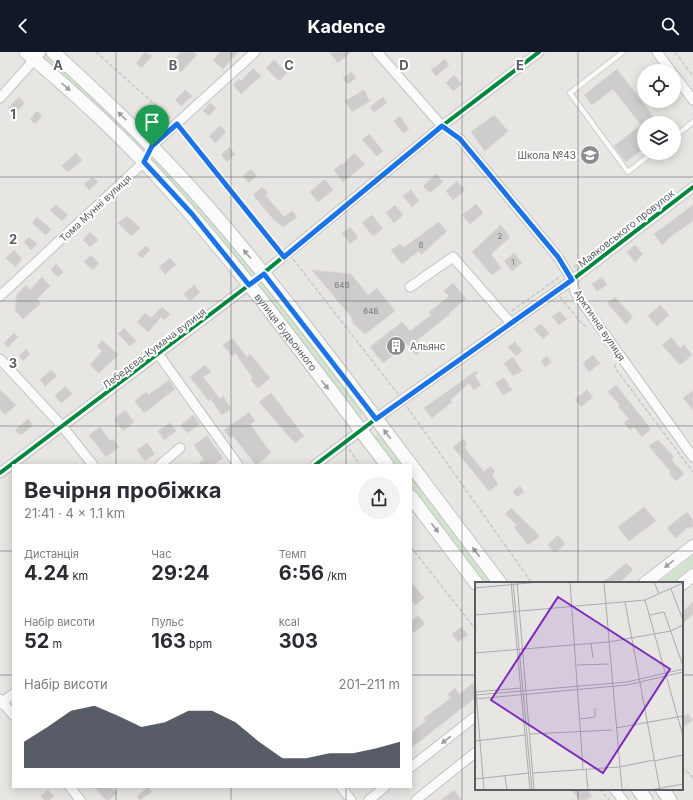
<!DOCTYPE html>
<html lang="uk">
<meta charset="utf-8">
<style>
body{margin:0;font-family:Inter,sans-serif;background:#f2f2f3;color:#2b2b33;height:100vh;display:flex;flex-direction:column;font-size:15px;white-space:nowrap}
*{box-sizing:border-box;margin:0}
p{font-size:13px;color:#7c7c81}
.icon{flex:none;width:22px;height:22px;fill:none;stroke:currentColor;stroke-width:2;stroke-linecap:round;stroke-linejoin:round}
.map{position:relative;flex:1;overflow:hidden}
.panel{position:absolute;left:12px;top:412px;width:400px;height:324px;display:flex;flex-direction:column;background:#fff;border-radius:0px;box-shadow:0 2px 10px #0003}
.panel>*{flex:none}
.buttons{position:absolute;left:637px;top:12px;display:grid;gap:8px}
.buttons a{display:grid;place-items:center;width:44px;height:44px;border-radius:50%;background:#fff;box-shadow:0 2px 10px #0003;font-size:20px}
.pin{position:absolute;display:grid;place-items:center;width:34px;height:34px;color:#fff;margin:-41px -17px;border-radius:50% 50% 50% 0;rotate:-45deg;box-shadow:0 0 4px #0007}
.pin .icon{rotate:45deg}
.round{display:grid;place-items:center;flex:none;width:42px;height:42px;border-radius:21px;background:#f2f2f3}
.head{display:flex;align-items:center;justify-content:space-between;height:68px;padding:0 12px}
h1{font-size:22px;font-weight:700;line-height:30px}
.metrics{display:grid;grid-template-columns:repeat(3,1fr);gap:6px;height:68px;padding:4px 12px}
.metrics div{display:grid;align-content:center}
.metrics b{font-size:20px;font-weight:700}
.metrics small{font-size:11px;font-weight:400}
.metrics p{font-size:11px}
.chart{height:112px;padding:8px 12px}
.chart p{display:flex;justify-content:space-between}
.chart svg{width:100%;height:72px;margin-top:4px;fill:#111827;opacity:.7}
header{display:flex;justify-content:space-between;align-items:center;height:52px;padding:0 12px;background:#111827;color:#fff;font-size:18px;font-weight:700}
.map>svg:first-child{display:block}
</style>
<header><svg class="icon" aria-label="back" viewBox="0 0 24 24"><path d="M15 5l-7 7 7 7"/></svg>Kadence<svg class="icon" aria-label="search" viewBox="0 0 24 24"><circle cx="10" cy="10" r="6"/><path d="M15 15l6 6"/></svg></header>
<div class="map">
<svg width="693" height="748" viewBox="0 0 693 748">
<rect width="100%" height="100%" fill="#e8e6e3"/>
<!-- green -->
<g fill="#d3e4ce">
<polygon points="45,0 48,0 147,96 143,103 41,5"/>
<polygon points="152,101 197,149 255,219 255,222 250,225 149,109"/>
<polygon points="263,231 265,232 363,358 361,364 358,365 259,237 260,232"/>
<polygon points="379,380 405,413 395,413 375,386 376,382"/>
<polygon points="411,421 493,531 482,531 411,435"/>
<polygon points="693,503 693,518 677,531 657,531"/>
</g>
<!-- building -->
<g fill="#cfcdcb" stroke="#d8d5d2">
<polygon points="145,0 152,4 141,16 136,11"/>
<polygon points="181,0 194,0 197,3 181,20 171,11"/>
<polygon points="220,0 238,0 223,17 213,8"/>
<polygon points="329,0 351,0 338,11"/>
<polygon points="445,7 449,13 436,24 431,18"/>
<polygon points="274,8 287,21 279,29 266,16"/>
<polygon points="253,16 261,24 241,42 233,33 239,27 241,29"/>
<polygon points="617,17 658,71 644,71 644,96 626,110 614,94 641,73 613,37 592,53 584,43"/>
<polygon points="351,20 356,26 348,32 343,26"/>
<polygon points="454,23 462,32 453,39 446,31"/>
<polygon points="185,38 192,44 181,54 175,48"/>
<polygon points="364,38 370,49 352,60 345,49"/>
<polygon points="19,45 25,51 14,62 8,56"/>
<polygon points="383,45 387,51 374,60 370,55"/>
<polygon points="210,51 216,56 209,64 203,59"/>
<polygon points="37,59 42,64 35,72 30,67"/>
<polygon points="494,63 508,79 485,99 471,80"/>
<polygon points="400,64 409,77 403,81 394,69"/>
<polygon points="220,74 226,80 215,91 209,84"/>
<polygon points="369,82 383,99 377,104 362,88"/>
<polygon points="229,95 235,102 227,110 221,103"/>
<polygon points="76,101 82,108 68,120 62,114"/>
<polygon points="354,101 365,112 343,130 334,118 341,112 342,113"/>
<polygon points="251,117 257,124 249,131 243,124"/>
<polygon points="436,122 443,130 430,141 423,134"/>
<polygon points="93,125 98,130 89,138 84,132"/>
<polygon points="325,127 333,138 318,150 310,140"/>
<polygon points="457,129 465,138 453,148 446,139"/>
<polygon points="262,135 268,141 265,143 284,165 292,159 297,165 283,175 274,168 253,143"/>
<polygon points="411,138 419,149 412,155 403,144"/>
<polygon points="476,152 483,161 470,172 462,163"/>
<polygon points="56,153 68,163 62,169 50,158"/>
<polygon points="395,153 403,163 394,171 386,161"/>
<polygon points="693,153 693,169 667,187 668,188 662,193 654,182"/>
<polygon points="372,163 383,177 373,184 362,171"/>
<polygon points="127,164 140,176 131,184 118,171"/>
<polygon points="37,165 51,177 46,183 32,171"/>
<polygon points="439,170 447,179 421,203 419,199 402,212 391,198 400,192 403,196"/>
<polygon points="501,173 510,185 491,202 501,216 492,223 472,200"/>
<polygon points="350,175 358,185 350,192 342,181"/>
<polygon points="90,180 98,188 90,195 83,188"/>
<polygon points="29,185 37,192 31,198 24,190"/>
<polygon points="635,193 643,202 635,210 627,200"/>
<polygon points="146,194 150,198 142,206 137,202"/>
<polygon points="14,198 22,207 15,215 6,206"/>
<polygon points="514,201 522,211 512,219 504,209"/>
<polygon points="91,203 99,211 93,218 84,210"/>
<polygon points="170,206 176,213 165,222 159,215"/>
<polygon points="56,212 63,220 58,225 51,218"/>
<polygon points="312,218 351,222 368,243 377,236 395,259 365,282 353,271 352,266"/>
<polygon points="42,225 50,234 37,247 41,251 23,267 15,258 17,242 26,233 30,238"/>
<polygon points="602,225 607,233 597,239 592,232"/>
<polygon points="453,231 466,247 449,261 450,262 417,288 424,297 416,303 407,292 383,311 370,295 402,270 410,279 431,263 429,260 449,244 444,239"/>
<polygon points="194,233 200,240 190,249 184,242"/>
<polygon points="615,245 633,265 626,272 607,251"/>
<polygon points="660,253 669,263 657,274 648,264"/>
<polygon points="162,255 170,262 164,268 161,265 148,280 137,270 145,261 151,266"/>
<polygon points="559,259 567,267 559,273 552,265"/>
<polygon points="541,272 549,281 543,287 534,277"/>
<polygon points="124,276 136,289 130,294 118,282"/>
<polygon points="14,281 18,285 8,295 4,291"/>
<polygon points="671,285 680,296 684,293 692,303 680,313 662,293"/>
<polygon points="232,286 247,305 250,302 270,326 258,336 251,328 253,326 235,301 232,304 223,293"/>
<polygon points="102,288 118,303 99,321 90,313 102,299 97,294"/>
<polygon points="515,290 522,299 516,304 508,295"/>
<polygon points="26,297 30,302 23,309 19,304"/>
<polygon points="593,303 600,311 589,320 583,311"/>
<polygon points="547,304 551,310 545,315 541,309"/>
<polygon points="513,305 522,319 513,324 504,311"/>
<polygon points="205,313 211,320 203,325 220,347 223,344 231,357 222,363 211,347 209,349 190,325"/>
<polygon points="51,318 57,324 45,334 40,328"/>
<polygon points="476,319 478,321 475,324 481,333 474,338 469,331 450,348 452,350 432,366 424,356"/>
<polygon points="504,326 512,338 503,343 495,331"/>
<polygon points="169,328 175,337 144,361 135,349 146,340 148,343"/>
<polygon points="616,333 651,377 642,385 634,375 630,378 624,371 629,367 618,354 620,353 608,340"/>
<polygon points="65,334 72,342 61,351 55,344"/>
<polygon points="0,338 16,353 5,363 0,358"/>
<polygon points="587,338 593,345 581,355 575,347"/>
<polygon points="693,338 693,358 683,346"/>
<polygon points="271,341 304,384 295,391 259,350"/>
<polygon points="125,358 134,370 123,379 114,367"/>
<polygon points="249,360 255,369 250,372 271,401 256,413 233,384 230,386 224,378"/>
<polygon points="193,363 200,372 187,381 181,373"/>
<polygon points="28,367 33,373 21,383 15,378"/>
<polygon points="170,371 176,379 164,388 158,379"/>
<polygon points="100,375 110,389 113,387 119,395 106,405 89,383"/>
<polygon points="207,384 223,406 213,413 197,413 204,408 194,393"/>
<polygon points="463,387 467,392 464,395 484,420 491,414 495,420 492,423 498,432 489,439 453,395"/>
<polygon points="658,388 674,405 671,407 684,422 676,429 669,421 671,420 649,394"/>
<polygon points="147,391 155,402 145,409 137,398"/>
<polygon points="520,434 524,440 517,445 513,439"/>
<polygon points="644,455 656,469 629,489 618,475"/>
<polygon points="511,456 540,484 528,493 514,475 517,473 505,462"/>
<polygon points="687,460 693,468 693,474 689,477 688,475 676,486 667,476"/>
<polygon points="558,483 565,492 555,501 548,493"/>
<polygon points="626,511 633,518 619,531 602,531"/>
<polygon points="411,530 424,546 415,553 411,547"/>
<polygon points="693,550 693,562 682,572 682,560"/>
<polygon points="418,564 425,572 411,582 411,569"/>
<polygon points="461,575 468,583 458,590 452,582"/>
<polygon points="473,631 476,634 476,645 411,696 411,681 426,669 424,666 451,646 448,642 455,636 459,642"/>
<polygon points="688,662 693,668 685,674 682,666"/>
<polygon points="94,735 111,735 117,741 109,748 106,748"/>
<polygon points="148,735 152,740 140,748 137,744"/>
<polygon points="571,737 587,737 592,744 586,748 580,748"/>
<polygon points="48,738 54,744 49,748 44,748 41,744"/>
<polygon points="454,738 462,748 441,748"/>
</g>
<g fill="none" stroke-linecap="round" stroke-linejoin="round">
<!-- service casing -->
<g stroke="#c3c3c3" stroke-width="6">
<g id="service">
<polyline points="623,0 570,41 628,120 652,101"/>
<polyline points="674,85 693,70"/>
</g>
</g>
<!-- minor casing -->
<g stroke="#c3c3c3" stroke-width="11">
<g id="minor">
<polyline points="377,0 442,74"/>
<polyline points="657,0 671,19"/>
<polyline points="674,23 693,48"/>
<polyline points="0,46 41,0"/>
<polyline points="460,87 558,205 572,228 576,242 693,405"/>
<polyline points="410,235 453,205 510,270"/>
<polyline points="0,244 144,110 152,94 255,0"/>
<polyline points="159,303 238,413"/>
<polyline points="0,307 62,374 93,413"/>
<polyline points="160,413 180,396"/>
<polyline points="315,413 385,360 572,228 693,135"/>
<polyline points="0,421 249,233 442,74 539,0"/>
<polyline points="0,647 13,663"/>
<polyline points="0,652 13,642"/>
<polyline points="411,715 476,664"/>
<polyline points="70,735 80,748"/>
<polyline points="341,735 351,748"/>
<polyline points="614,737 623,748"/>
<polyline points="369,748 385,735"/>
<polyline points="416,748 476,700"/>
</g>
</g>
<!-- tertiary casing -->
<g stroke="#c3c3c3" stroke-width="14">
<g id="tertiary">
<polyline points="645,531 693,494"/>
<polyline points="682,532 693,523"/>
</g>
</g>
<!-- secondary casing -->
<g stroke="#c2c3c3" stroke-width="15">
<g id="secondary">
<path id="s1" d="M26 0C67 35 108 71 145 111 233 205 309 310 387 413"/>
<path d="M53 0C107 49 159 99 207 154 279 237 345 325 411 413"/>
<polyline points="411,413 500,531"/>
<polyline points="411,445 476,531"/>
<polyline points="638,737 646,748"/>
<polyline points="662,737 670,748"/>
</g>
</g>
<!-- path -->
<g stroke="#c4cac6" stroke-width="1.5" stroke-dasharray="4 2" stroke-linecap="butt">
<polyline points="96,0 170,66"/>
<polyline points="675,0 693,24"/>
<polyline points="182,78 279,199"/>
<polyline points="293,207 398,342"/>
<polyline points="574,215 601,194"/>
<polyline points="560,245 582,272 588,275"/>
<polyline points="512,259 561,224"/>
<polyline points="615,312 615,316 693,420"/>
<polyline points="407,355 532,531"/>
<polyline points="349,397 360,413"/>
<polyline points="411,495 476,578"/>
<polyline points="682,714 693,726"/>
<polyline points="600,737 609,748"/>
</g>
<!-- service -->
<use href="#service" stroke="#fcfbfb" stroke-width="4.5"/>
<!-- minor -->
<use href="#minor" stroke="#fcfbfb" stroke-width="9"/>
<!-- tertiary -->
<use href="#tertiary" stroke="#fcfbfb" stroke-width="12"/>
<!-- secondary -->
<use href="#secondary" stroke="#fcfbfb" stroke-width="13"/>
<!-- tram -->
<g stroke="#e0e0e0" stroke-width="1">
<polyline points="657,531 693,503"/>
<polyline points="670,531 693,513"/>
<polyline points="411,726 476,674"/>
<polyline points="391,748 408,735"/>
</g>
<!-- cycleway casing -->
<g stroke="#fff" stroke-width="6">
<g id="cycleway">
<polyline points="315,413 385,360 572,228 693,135"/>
<polyline points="0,421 249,233 442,74 539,0"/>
</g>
</g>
<!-- cycleway -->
<use href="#cycleway" stroke="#00873e" stroke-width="4"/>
</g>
<!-- one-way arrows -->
<defs><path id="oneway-solid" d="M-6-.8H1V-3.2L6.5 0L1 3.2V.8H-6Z"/></defs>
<g fill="#9a9c9f">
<use href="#oneway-solid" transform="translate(66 35) rotate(42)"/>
<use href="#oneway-solid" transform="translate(122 64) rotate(-135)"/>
<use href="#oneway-solid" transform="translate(247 202) rotate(-130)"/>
<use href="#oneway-solid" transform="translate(325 333) rotate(52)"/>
<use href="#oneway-solid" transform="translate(387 382) rotate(-127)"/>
<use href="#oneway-solid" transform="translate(435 476) rotate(53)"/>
<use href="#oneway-solid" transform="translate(476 500) rotate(-127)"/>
<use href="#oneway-solid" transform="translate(669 512) rotate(142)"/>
<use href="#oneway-solid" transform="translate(446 688) rotate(142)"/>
</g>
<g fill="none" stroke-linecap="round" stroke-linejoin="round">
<!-- route casing -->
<g stroke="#fff" stroke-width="8">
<polygon id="route" points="177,72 284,205 442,74 460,87 558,205 572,228 376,367 264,222 249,233 192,162 144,110 152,94"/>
</g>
<!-- route -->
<use href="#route" stroke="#1a73e8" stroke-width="5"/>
</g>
<!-- grid -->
<path fill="none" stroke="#595d61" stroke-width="1" stroke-opacity="0.55" d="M116 0V413M231 0V413M346 0V413M462 0V748M578 0V531M0 125H693M0 249H693M0 374H693M0 499H13M411 499H693M0 623H13M411 623H476M682 623H693M116 735V748M231 735V748M346 735V748M578 737V748"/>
<!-- icons -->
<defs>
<g id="school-disc" transform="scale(1)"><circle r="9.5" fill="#8b8d8e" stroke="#fff"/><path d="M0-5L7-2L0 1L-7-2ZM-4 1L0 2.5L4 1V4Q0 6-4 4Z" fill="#fff"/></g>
<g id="building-disc" transform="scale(1)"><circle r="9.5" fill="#8b8d8e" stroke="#fff"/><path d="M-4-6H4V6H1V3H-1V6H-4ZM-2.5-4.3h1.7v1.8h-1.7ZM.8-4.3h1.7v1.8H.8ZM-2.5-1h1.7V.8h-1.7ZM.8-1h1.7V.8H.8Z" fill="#fff"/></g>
</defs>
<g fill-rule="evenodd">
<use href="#school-disc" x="590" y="103"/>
<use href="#building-disc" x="396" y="294"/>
</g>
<g text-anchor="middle" stroke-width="4" stroke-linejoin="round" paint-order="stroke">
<!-- number labels -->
<g font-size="8" fill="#787a7c">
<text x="500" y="187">2</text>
<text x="421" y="196">8</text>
<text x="513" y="213">1</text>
<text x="342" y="236">64В</text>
<text x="371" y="262">64Б</text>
</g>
<!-- poi labels -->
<g font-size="10" fill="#595d61" stroke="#fff" text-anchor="end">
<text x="576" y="107">Школа №43</text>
<text x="410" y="298" text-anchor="start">Альянс</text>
</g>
<!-- street labels -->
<g font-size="10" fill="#595d61" stroke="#fff">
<text transform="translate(95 156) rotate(-43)" y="4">Тома Мунні вулиця</text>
<text transform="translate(626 176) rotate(-38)" y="4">Маяковського провулок</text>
<text transform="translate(600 273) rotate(56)" y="4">Арктична вулиця</text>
<text dy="4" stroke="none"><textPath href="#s1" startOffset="383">вулиця Будьонного</textPath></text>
<text transform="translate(154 296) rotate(-37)" y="4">Лебедєва-Кумача вулиця</text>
</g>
</g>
<!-- overview -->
<g transform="translate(475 530)">
<rect width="208" height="208" fill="#e8e6e3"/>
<path d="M48 114H50L55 192V191Z" fill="#d3e4ce"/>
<path fill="none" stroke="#ababab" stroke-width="1" d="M36 0 55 208M38 0 57 208M42 0 59 208M95 0 108 187M129 0 147 208M179 0 184 12M0 6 65 0M196 7 208 38M170 18 208 154M150 20 185 208M0 33 170 18 208 1M175 33 189 30 208 84M116 62 118 76M0 71 133 60 196 49 208 43M102 83 134 82M0 98 9 208M0 110 46 106M0 113 152 100 208 87M0 117 152 103 208 90M105 137 120 135V126M141 146 208 134M55 152 137 148M0 159 51 153M179 179 208 173M111 187 113 208M58 191 144 185 179 178M30 194 32 208M0 197 54 191M175 208 208 202"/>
<path fill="#7b2cbf" fill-opacity="0.15" stroke="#7b2cbf" stroke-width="2" d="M83 15 195 87 128 191 16 118Z"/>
<rect width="208" height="208" fill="none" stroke="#595d61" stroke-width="2"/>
</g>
<g font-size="13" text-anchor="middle" font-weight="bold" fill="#595d61" stroke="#fff" stroke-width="4" stroke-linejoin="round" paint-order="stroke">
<text x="58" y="18">A</text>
<text x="173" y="18">B</text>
<text x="289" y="18">C</text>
<text x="404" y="18">D</text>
<text x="520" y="18">E</text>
<text x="13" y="67">1</text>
<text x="13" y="192">2</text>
<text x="13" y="316">3</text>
</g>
</svg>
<div class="buttons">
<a><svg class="icon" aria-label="locate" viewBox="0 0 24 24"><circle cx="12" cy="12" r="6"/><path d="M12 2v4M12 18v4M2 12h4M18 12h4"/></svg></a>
<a><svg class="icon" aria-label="layers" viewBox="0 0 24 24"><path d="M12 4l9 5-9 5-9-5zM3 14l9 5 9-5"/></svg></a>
</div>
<div class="pin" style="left:152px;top:94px;background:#1e9e55"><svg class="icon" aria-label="arrive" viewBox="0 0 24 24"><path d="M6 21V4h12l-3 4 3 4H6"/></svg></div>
<section class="panel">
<div class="head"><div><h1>Вечірня пробіжка</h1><p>21:41 · 4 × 1.1 km</p></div><a class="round"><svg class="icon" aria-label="share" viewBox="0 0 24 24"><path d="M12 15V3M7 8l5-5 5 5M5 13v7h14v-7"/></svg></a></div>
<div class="metrics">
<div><p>Дистанція</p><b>4.24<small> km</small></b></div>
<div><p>Час</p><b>29:24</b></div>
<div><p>Темп</p><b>6:56<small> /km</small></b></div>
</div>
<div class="metrics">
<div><p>Набір висоти</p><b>52<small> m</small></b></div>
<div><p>Пульс</p><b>163<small> bpm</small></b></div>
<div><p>kcal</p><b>303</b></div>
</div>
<div class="chart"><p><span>Набір висоти</span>201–211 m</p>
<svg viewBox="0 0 160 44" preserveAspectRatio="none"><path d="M0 44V28L10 19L20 9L30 6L40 12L50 19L60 16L70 9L80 9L90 16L100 28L110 38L120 38L130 35L140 35L150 32L160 28V44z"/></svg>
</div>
</section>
</div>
